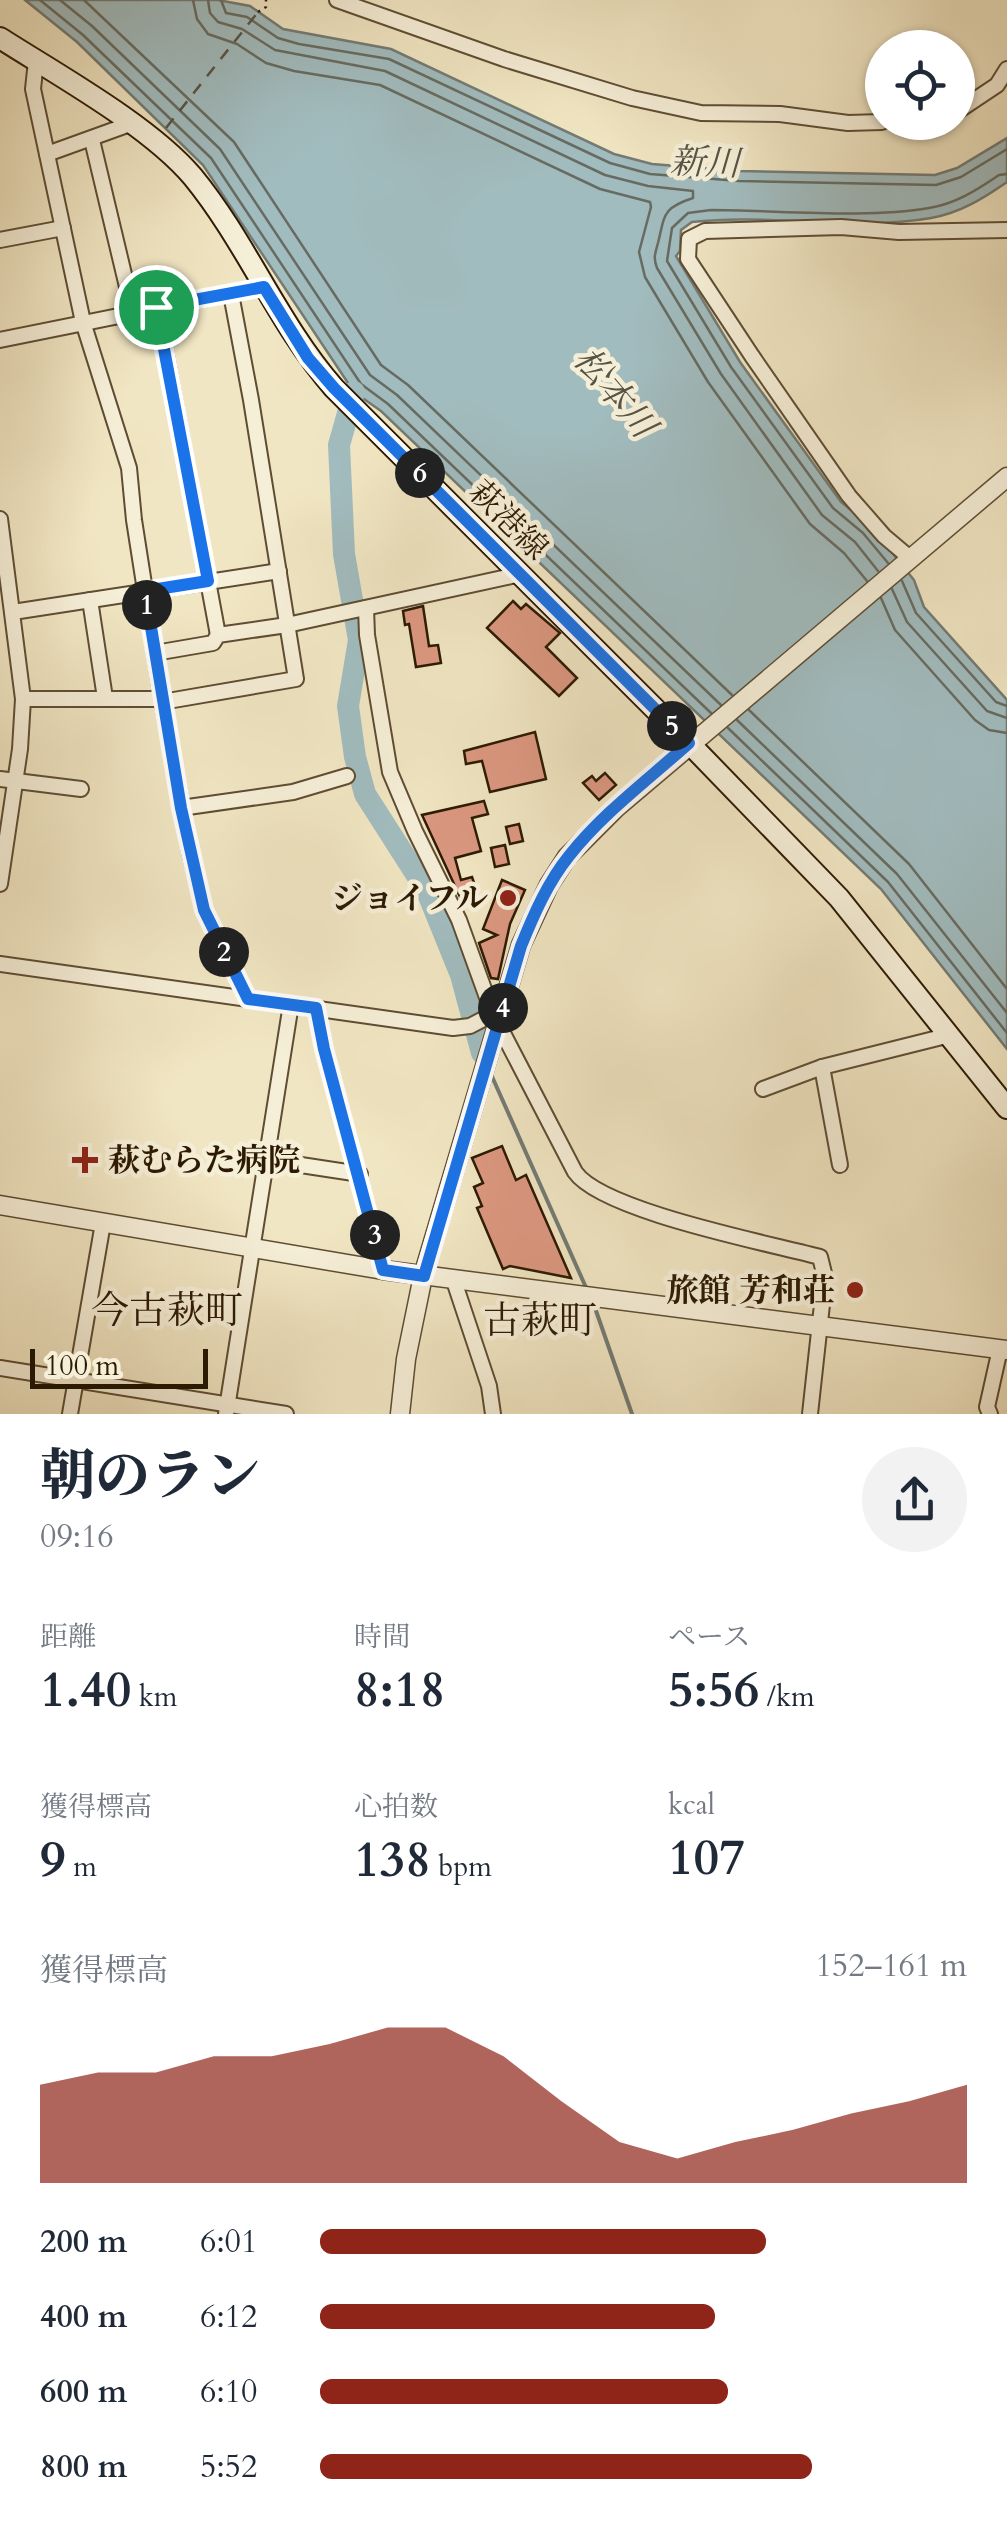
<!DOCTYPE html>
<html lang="ja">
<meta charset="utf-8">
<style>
body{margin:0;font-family:Cardo,"Noto Serif JP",serif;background:#f2f2f3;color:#1f2937;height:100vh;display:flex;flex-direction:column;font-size:38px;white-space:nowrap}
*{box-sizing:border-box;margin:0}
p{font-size:32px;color:#747a83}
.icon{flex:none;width:55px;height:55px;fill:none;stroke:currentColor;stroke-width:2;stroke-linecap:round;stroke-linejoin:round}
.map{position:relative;height:1414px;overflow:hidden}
.sheet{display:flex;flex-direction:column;background:#fff;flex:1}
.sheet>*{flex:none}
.tools{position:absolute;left:865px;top:30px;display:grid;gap:20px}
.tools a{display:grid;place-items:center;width:110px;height:110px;border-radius:50%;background:#fff;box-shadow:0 2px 8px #0004;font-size:50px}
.scale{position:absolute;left:30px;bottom:25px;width:178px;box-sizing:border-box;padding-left:10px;border:5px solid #2d1a03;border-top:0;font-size:28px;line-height:35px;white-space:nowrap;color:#2d1a03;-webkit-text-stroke:8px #f6efd8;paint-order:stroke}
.pin{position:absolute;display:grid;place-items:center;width:85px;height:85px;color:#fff;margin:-42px;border:5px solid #fff;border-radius:50%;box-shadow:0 2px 10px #0007}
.km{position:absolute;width:50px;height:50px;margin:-25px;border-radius:50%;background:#222;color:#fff;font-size:28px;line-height:50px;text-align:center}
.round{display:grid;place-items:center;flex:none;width:105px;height:105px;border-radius:52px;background:#f2f2f3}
.head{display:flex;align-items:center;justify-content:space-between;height:170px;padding:0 40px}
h1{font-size:55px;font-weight:800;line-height:75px}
.metrics{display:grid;grid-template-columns:repeat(3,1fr);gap:15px;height:170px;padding:10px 40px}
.metrics div{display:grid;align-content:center}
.metrics b{font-size:50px;font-weight:800}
.metrics small{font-size:28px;font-weight:400}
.metrics p{font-size:28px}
.chart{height:280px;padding:20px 40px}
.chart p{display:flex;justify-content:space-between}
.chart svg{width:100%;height:180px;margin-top:10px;fill:#8f2418;opacity:.7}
ul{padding:0 40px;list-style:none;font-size:32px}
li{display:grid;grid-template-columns:160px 120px 1fr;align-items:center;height:75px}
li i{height:25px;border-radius:12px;background:#8f2418}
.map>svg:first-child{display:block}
</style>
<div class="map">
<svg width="1007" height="1414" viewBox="0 0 1007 1414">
<rect width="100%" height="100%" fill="#f1e6c3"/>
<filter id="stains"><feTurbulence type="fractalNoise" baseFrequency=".002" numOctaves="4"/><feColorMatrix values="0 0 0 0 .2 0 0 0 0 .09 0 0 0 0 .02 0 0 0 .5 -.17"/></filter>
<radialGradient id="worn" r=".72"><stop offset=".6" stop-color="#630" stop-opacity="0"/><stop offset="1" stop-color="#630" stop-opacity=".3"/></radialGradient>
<!-- water -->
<path fill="#a1bcbf" stroke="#737b74" stroke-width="2.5" d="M25 0H218L250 6 283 29 391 49 614 154 652 164 739 171 935 175 957 168 1007 138V182C984 198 960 213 931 218 853 232 771 213 692 222L681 230 680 251 676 256 740 362 841 502 871 526 914 580 924 607 1007 700V1049L881 889 381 411 354 392 203 165 77 42Z"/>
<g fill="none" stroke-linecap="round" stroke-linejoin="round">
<!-- shore -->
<g stroke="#676b61" stroke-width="2.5">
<polyline points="40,0 83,35 211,158 361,384 388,404 711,713"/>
<polyline points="60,0 92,26 220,149 370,375 397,395 721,705"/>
<polyline points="84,0 234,142 381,365 408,385 732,695"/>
<polyline points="193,0 197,19 208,34 237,44 266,63 294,71 380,85 600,189 650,202 651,207 639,252 645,277 708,382 810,524 844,553 867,581"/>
<path d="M208 0 210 13 218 22 242 29 275 50 385 71 605 175 648 186 693 191V198C662 208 665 215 658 243 655 254 653 257 657 268L721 374 822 515 855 542 878 571"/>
<polyline points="221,0 226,13 247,17 278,38 299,44 389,59 610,163 650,174 739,181 936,185 961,177 1007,149"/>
<path d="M888 563 863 533 833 508 731 367 667 261 672 228 688 213 711 210C777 210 865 219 929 208 955 204 977 190 999 175L1007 174"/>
<polyline points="902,581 916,613 996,702 1007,706"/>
<polyline points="892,589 907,622 987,711 1007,718"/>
<polyline points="881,598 895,630 975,720 989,730 1007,733"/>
<polyline points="749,710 909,864 1007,989"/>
<polyline points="737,720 897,874 1007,1013"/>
<polyline points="728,728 888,882 1007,1033"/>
</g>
<!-- stream -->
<g stroke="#737b74" stroke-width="4">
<polyline points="490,1072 588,1292"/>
<polyline points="594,1305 632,1414"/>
</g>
<!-- river -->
<polyline stroke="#a1bcbf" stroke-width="22" points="354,392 339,445 344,554 359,640 348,706 355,757 365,794 427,891 461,975 482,1053"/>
<!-- ferry -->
<polyline stroke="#565345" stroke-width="2.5" stroke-dasharray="12 10" stroke-linecap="butt" points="166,128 258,12"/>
</g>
<!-- building -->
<g fill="#dc9881" stroke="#2d1a03" stroke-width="2.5">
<polygon points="513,601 521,609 526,604 560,633 546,647 577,678 559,696 487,628"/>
<polygon points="423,606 429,646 438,645 441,663 416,667 409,624 405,625 403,611"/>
<polygon points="535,732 546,779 490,792 482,761 466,764 464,751"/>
<polygon points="605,773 616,785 599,800 583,783 592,776 596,781"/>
<polygon points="484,801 488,814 472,818 481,851 455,858 461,880 472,877 478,894 461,899 422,815"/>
<polygon points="519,824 523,841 510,844 506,827"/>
<polygon points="505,845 509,864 495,867 491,848"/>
<polygon points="502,880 525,890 510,924 498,979 491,978 479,943 497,935 483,929"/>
<polygon points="502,1146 516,1180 526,1175 571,1278 510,1266 503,1269 477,1208 482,1206 474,1187 483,1183 472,1158"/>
</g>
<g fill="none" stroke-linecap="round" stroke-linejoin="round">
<!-- minor casing -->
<g stroke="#5e4d33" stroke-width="18">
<g id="minor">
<polyline points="337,0 504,59 632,98 701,113 780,114 848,123 882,122"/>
<polyline points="36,61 33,89 83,322 129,468 134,520 162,699 190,852 204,910 248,999"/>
<polyline points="958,111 997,85 1007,69"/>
<polyline points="92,140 133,312"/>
<polyline points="47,154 130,124"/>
<polyline points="0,240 63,228"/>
<polyline points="157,307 218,635"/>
<polyline points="0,340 263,287"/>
<polyline points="0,519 23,699 20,749 0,884"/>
<polyline points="910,558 884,536 849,496 752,356 688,259 689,239 705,231 841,227 899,232 1007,230"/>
<polyline points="90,600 105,698"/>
<path d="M366 608 367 635 390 772 415 831 459 920 493 1014 575 1172C602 1211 768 1243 820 1257L825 1277 810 1414"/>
<polyline points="13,612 279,571"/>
<polyline points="155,653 213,643 218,635 287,625 521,574"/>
<polyline points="23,699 162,699"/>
<polyline points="162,702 296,679 251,400 231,294"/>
<polyline points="0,779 81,789"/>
<polyline points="181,808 293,792 347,776"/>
<polyline points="0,964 453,1028 470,1026 493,1014"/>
<polyline points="316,1008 324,1049 383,1270"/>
<polyline points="822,1067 840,1165"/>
<polyline points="763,1089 822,1067 950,1035"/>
<polyline points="268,1160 360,1174"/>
<polyline points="453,1278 489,1386 493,1414"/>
<polyline points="0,1368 286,1414"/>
<polyline points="70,1414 103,1223"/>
<polyline points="226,1414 291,1004"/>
<polyline points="990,1414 987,1407 1000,1349"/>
</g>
</g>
<!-- tertiary casing -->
<g stroke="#5e4d33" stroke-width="21">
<g id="tertiary">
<polyline points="0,1205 383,1270 1007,1350"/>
<polyline points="400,1414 406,1359 423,1276 521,945 549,885 567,857 616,808 1007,477"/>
</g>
</g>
<!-- secondary casing -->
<g stroke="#2d1a03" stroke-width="24">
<path id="secondary" d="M0 38C58 75 150 126 193 177 247 243 278 324 334 388L689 743 839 898 1007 1108"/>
</g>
<!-- path -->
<polyline stroke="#2d1a03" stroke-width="2.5" stroke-dasharray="2.5 5" stroke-linecap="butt" points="258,12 266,7 266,0"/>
<!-- minor -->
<use href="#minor" stroke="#f6efd8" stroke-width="14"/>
<!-- tertiary -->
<use href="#tertiary" stroke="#f6efd8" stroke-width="18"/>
<!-- secondary -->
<use href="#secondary" stroke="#f6efd8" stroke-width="20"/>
</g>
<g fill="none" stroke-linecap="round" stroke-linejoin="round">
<!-- route casing -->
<g stroke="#fff" stroke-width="20">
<path id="route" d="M264 287 308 358 334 388 689 743C649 779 603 813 569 856 548 882 534 914 521 946L424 1276 383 1270 324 1049 316 1008 248 999 204 910 181 808 145 591 208 581 156 307Z"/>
</g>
<!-- route -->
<use href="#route" stroke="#1a73e8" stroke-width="12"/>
</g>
<!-- markers -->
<g fill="#8f2418" stroke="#f6efd8" stroke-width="4">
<circle cx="508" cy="898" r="10"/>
<path d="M80 1145h10v10h10v10h-10v10h-10v-10h-10v-10h10z"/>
<circle cx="855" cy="1290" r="10"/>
</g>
<g text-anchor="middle" stroke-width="9" stroke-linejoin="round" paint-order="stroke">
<!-- street labels -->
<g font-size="32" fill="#2d1a03" stroke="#f6efd8">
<text transform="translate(509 520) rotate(45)" y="11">萩港線</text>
</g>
<!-- poi labels -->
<g font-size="32" font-weight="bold" fill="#2d1a03" stroke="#f6efd8" text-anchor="end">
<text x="488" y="909">ジョイフル</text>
<text x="108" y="1171" text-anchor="start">萩むらた病院</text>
<text x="835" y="1301">旅館 芳和荘</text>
</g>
<!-- water labels -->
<g font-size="35" font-style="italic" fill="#565345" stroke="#f6efd8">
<text transform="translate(705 162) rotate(2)" y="12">新川</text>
<text transform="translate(615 392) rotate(50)" y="12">松本川</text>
</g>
<!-- quarter labels -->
<g font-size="38" fill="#2d1a03" stroke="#f6efd8">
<text x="167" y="1323">今古萩町</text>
<text x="540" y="1333">古萩町</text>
</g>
</g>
<rect width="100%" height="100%" filter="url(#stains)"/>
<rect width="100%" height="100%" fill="url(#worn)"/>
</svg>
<div class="tools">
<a><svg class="icon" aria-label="locate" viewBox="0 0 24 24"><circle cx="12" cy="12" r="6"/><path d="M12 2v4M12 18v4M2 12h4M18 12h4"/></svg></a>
</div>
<div class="scale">100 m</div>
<div class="pin" style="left:156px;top:307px;background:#1e9e55"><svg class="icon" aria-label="arrive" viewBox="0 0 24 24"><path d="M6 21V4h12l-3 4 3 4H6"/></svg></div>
<b class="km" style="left:147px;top:605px">1</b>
<b class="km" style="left:224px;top:952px">2</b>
<b class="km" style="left:375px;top:1235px">3</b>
<b class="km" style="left:503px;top:1008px">4</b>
<b class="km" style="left:672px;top:726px">5</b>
<b class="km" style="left:420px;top:473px">6</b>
</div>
<section class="sheet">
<div class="head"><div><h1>朝のラン</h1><p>09:16</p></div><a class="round"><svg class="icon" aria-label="share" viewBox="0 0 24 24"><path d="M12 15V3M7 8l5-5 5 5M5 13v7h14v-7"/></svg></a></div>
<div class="metrics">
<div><p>距離</p><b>1.40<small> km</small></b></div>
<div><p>時間</p><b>8:18</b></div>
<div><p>ペース</p><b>5:56<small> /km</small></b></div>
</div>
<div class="metrics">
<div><p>獲得標高</p><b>9<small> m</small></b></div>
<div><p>心拍数</p><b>138<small> bpm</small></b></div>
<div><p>kcal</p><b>107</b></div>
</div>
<div class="chart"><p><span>獲得標高</span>152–161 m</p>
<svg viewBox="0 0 160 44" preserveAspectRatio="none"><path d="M0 44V20L10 17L20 17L30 13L40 13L50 10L60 6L70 6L80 13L90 24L100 34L110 38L120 34L130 31L140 27L150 24L160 20V44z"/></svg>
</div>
<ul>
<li><b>200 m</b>6:01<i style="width:69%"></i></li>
<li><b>400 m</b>6:12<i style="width:61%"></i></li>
<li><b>600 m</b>6:10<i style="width:63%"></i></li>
<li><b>800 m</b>5:52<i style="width:76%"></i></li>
</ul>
</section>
